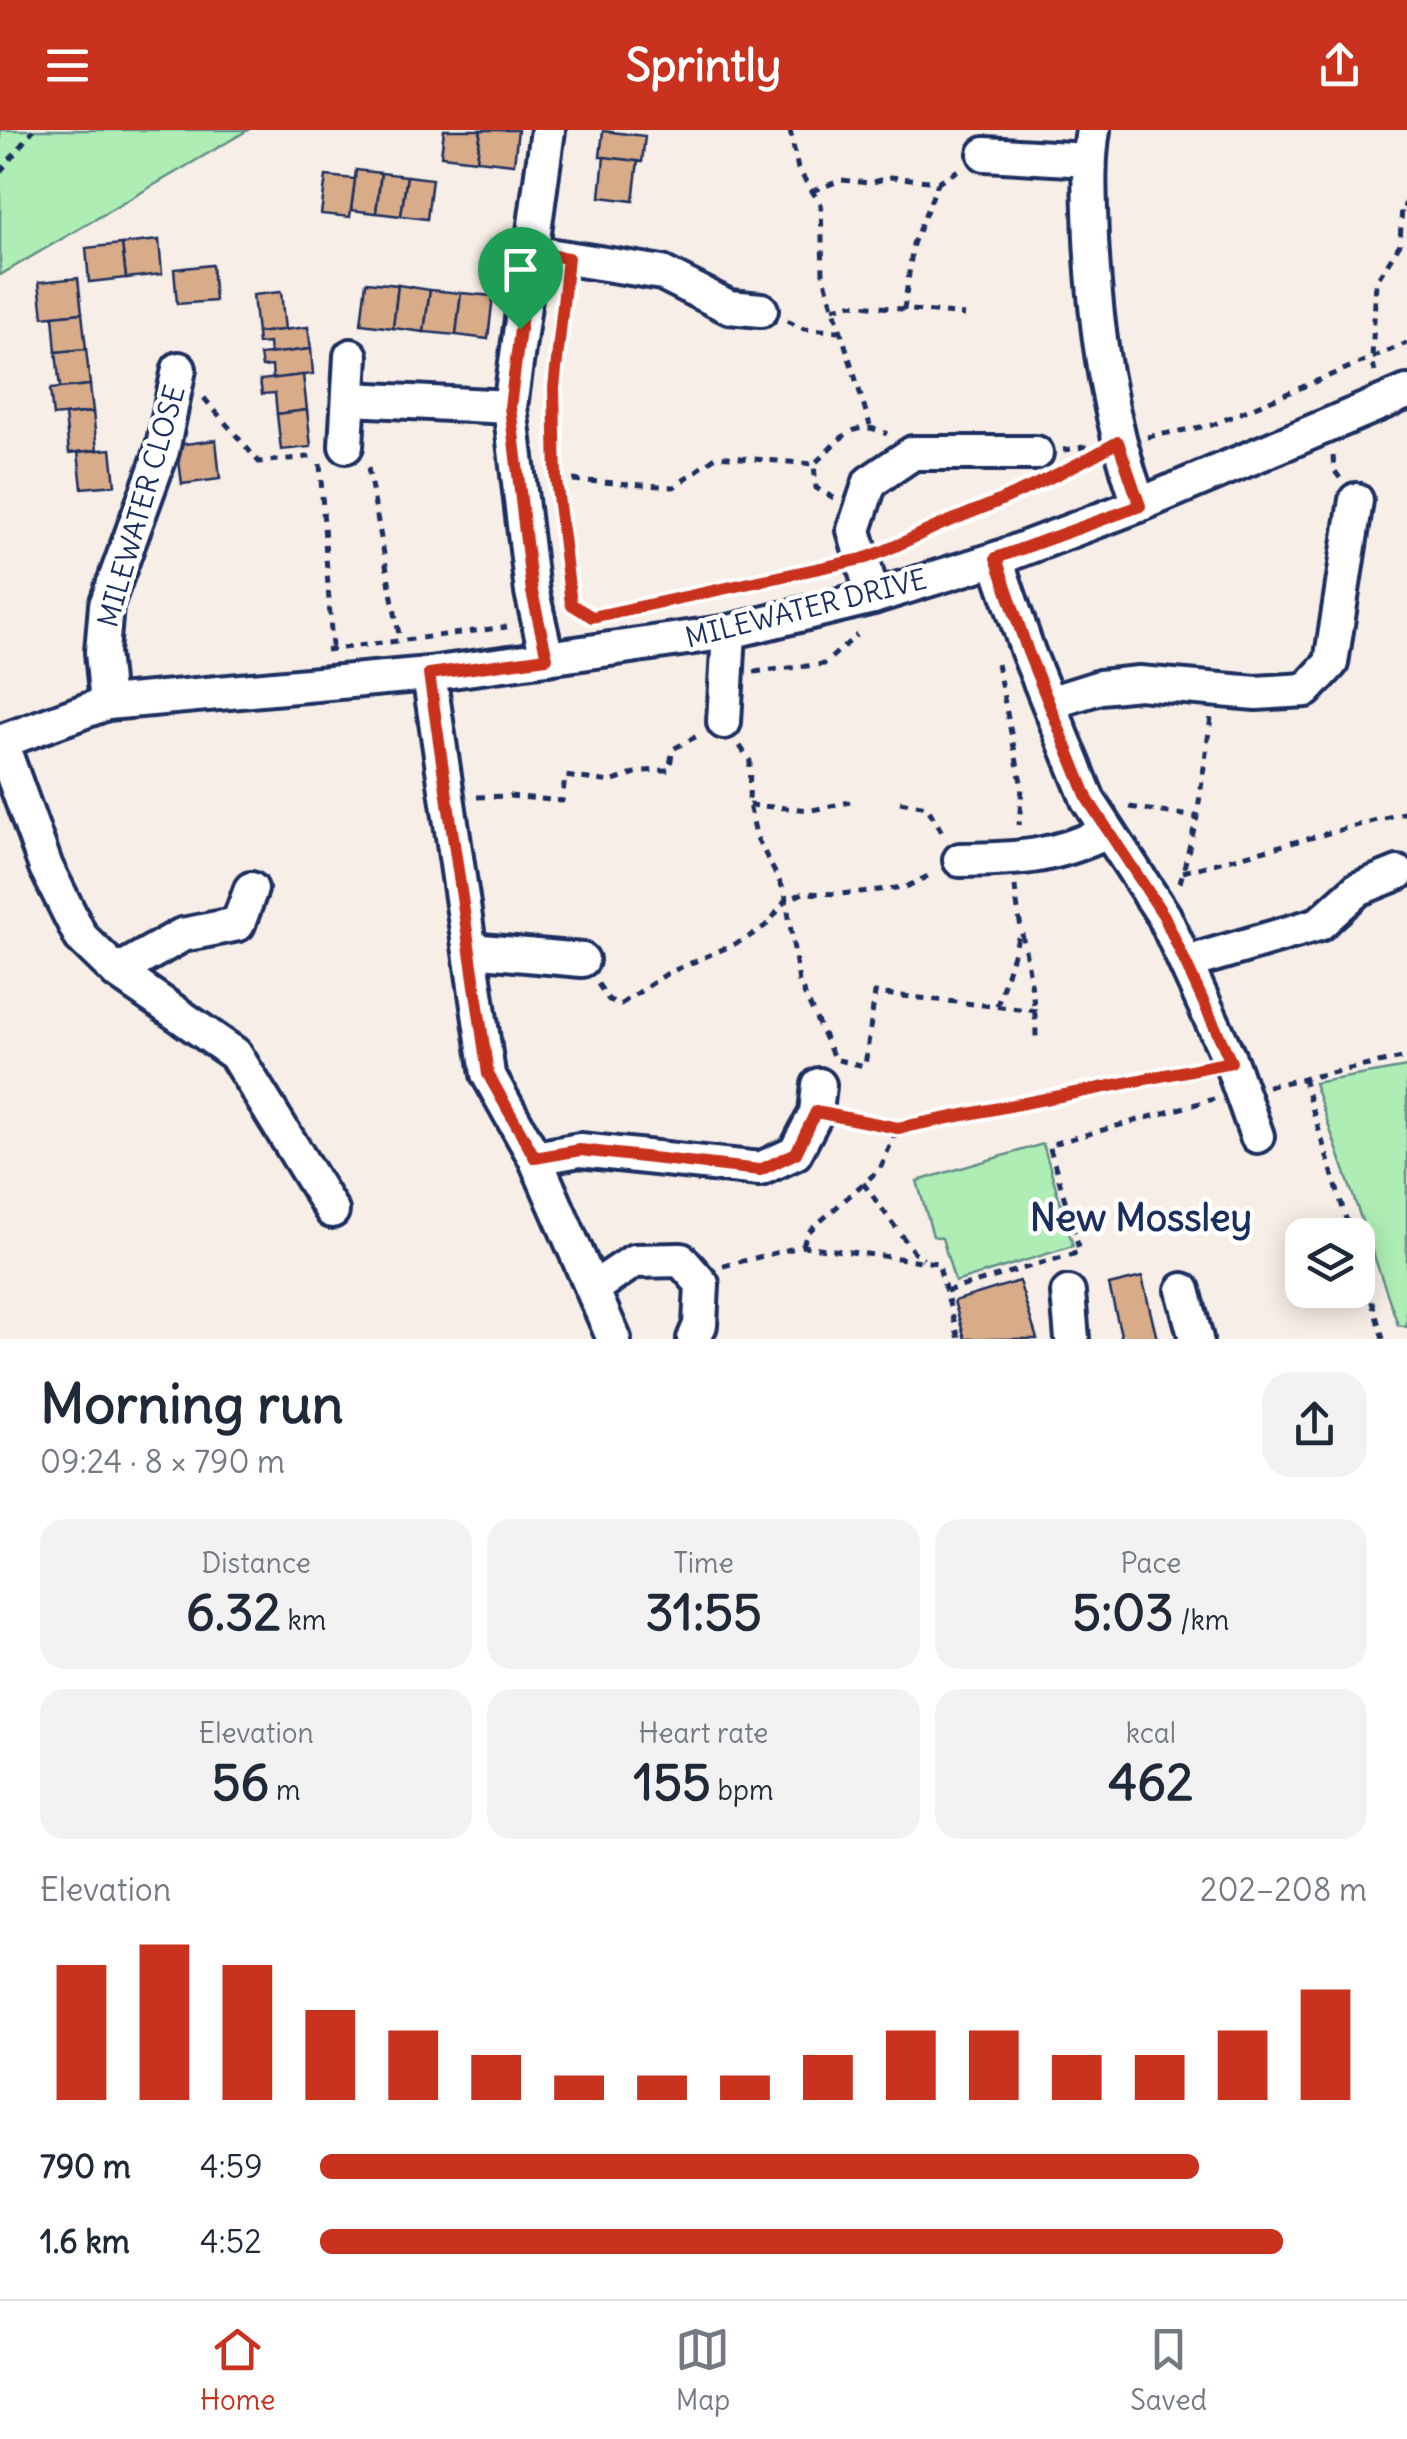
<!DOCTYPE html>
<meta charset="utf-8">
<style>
body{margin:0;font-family:Delius,sans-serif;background:#f2f2f3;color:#1f2937;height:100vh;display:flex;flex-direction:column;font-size:38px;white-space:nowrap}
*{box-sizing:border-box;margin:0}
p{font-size:32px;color:#747a83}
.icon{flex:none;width:55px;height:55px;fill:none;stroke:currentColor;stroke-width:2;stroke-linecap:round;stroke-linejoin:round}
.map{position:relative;height:1209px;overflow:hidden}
.side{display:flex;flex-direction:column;background:#fff;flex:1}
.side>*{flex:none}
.controls{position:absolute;left:1285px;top:1088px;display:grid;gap:20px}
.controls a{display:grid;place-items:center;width:90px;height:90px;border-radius:20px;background:#fff;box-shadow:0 5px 25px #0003;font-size:50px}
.pin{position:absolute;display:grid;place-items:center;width:85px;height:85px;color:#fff;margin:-102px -42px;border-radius:50% 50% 50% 0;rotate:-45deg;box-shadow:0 0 10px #0007}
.pin .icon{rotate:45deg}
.round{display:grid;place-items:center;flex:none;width:105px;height:105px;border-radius:30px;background:#f2f2f3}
.head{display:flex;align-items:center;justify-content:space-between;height:170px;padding:0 40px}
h1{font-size:55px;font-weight:700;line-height:75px}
.stats{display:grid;grid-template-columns:repeat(3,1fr);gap:15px;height:170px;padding:10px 40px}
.stats div{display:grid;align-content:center;border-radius:25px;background:#f2f2f3;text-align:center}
.stats b{font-size:50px;font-weight:700}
.stats small{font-size:28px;font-weight:400}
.stats p{font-size:28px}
.chart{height:280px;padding:20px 40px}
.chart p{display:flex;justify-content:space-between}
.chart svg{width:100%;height:180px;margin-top:10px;stroke:#c8321e;stroke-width:6}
ul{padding:0 40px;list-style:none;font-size:32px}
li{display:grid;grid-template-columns:160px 120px 1fr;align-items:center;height:75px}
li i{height:25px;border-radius:12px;background:#c8321e}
header{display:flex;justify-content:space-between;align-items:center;height:130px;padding:0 40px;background:#c8321e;color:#fff;font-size:45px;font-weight:700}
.tab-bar{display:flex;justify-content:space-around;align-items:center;height:140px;border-top:2px solid #e0e1e3;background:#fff;font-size:28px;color:#747a83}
.tab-bar a{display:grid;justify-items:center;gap:5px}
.tab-bar .current{color:#c8321e}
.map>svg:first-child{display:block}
</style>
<header><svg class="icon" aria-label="menu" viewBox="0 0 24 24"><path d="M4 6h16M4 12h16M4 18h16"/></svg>Sprintly<svg class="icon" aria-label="share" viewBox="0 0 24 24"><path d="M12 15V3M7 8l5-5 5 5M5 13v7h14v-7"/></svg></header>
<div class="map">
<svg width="1407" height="1209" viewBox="0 0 1407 1209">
<rect width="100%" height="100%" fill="#f7eee7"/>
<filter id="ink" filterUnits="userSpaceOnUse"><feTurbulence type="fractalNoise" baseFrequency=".01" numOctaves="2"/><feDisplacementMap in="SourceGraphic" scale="20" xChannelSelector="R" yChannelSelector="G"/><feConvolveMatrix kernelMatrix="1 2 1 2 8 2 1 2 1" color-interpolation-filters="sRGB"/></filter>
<g filter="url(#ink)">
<!-- green -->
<g fill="#aeeeb5" stroke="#648e8a" stroke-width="2.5">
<polygon points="0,0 248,0 0,145"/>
<polygon points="1407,937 1407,1197 1398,1195 1314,953"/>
<polygon points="1043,1014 1073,1116 955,1152 942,1108 933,1106 917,1051"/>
</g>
<!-- building -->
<g fill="#d8ab89" stroke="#1b2f5e" stroke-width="2.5">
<polygon points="444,0 481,0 477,30 441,26"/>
<polygon points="481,0 518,0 514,34 477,30"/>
<polygon points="603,1 645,6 642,32 600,27"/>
<polygon points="604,27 638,31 633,71 600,67"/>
<polygon points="356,40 381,43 376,83 351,80"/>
<polygon points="381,43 407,46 401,86 376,83"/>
<polygon points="326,46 355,49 350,87 321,84"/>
<polygon points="407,46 432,49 427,89 401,86"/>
<polygon points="159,110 162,144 126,148 122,114"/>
<polygon points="122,114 126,148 89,152 86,118"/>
<polygon points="212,135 215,171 177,174 174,139"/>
<polygon points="78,148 82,183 43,187 39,152"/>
<polygon points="366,152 398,155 393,198 361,194"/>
<polygon points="398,155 430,160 424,202 393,198"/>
<polygon points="430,160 461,163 456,205 424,202"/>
<polygon points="281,162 285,200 257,203 253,165"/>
<polygon points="461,163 493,166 488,209 456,205"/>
<polygon points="82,183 86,219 56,222 53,186"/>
<polygon points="308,197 311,219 270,224 269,213 258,214 257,203"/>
<polygon points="86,219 90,255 60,258 56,222"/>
<polygon points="311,219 313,244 273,249 272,236 262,237 260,225"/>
<polygon points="303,245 307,280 277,284 275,263 262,264 260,250"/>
<polygon points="90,255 93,282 53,286 50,259"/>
<polygon points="307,280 311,317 281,320 277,284"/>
<polygon points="93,282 97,320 69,323 65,285"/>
<polygon points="216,310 220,349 182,354 177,315"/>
<polygon points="111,319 115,355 82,358 78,322"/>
<polygon points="1142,1147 1157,1209 1122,1209 1109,1155"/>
<polygon points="1019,1151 1037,1209 965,1209 954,1171"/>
</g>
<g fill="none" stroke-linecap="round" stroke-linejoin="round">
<!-- minor casing -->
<g stroke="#1b2f5e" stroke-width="40">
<g id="minor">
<path d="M1093 0C1087 36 1090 72 1091 109 1096 205 1108 284 1139 375"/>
<polyline points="985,24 1088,30"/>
<polyline points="529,122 662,143 729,177 761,180"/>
<polyline points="351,269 510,277"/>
<polyline points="346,316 351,226"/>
<polyline points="996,429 1028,522 1088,670 1164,786 1231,933 1257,1006"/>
<polyline points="873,467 854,400 870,352 913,323 1036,323"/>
<polyline points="547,528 532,462 510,277 548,0"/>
<polyline points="429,544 488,944 535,1028 614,1209"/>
<polyline points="107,573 102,522 106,475 162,321 179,239"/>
<polyline points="1049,573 1100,557 1139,553 1256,563 1306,560 1331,533 1356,370"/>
<polyline points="724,592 729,502"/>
<polyline points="0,612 107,573 429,544 547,528 729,502 873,467 996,429 1139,375 1407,262"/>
<polyline points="1,612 46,737 81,807 117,842 235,924 332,1081"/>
<path d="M960 730C1021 729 1051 728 1108 702"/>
<polyline points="471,820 582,830"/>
<polyline points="1186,833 1319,794 1358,759 1398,743"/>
<polyline points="117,842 182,805 238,794 251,759"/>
<polyline points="535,1028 580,1020 760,1039 795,1023 816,983 819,955"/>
<polyline points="594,1158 634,1131 681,1130 702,1154 700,1195 694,1209"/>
<polyline points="1183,1160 1196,1209"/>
<polyline points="1068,1163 1072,1209"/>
</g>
</g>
<!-- path -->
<g stroke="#1b2f5e" stroke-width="5" stroke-dasharray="8 8" stroke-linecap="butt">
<polyline points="790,0 798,39 821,75 823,144 870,295"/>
<polyline points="0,42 33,0"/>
<polyline points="812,61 842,50 869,53 891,47 938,52 962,38"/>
<polyline points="565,156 553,258 557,349 571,474 592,487 832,436"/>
<polyline points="833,178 850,174 965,185"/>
<polyline points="904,180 913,114 938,53"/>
<polyline points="787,191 804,199 839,201"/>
<polyline points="1375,242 1372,228 1376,152 1400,114 1402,74 1407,76"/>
<polyline points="204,268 259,332 318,326"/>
<polyline points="1147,307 1212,295 1407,213"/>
<polyline points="1063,320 1092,316"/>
<polyline points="1333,326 1334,340 1340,348"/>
<polyline points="320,334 332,517"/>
<polyline points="368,338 400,510"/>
<polyline points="1059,345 1093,326"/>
<polyline points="557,349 674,357 717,326 814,334"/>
<path d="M834 368 816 358 814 334C838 312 853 286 887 304"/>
<polyline points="891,420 1040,354"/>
<polyline points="326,520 507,497"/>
<polyline points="997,534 1022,657 1019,695"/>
<polyline points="754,542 824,534 857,505"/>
<polyline points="740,616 750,631 749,675 757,708 785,762 799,852 836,932"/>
<polyline points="477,667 510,666 562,671 565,646 611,652 641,641 669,640 673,619 699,605"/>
<polyline points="900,672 927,677 945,707"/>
<polyline points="749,675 812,680 850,672"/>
<polyline points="1130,677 1197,687"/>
<polyline points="1183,742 1407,682"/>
<polyline points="1180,753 1197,687 1211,587"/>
<path d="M1015 756C1020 809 1037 860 1036 914"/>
<polyline points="598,854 609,870 621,874 668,843 744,810 768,794 785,771 803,763 841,764 906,757 934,743"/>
<polyline points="997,876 1019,805"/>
<polyline points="838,930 865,936 875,863 1037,881"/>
<polyline points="1303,948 1351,1105"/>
<polyline points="1268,956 1407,927"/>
<polyline points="844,988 898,997 1201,938"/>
<polyline points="863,1053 913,1121 923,1129"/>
<polyline points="803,1116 807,1103 880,1039 898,997"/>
<polyline points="1358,1125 1383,1209"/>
<polyline points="723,1136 803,1116 938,1133 959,1209"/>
<polyline points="946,1161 1080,1122 1049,1015 1214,969"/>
</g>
<!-- minor -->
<use href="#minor" stroke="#fff" stroke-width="32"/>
</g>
</g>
<g fill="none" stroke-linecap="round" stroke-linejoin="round" filter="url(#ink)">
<!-- route casing -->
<g stroke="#fff" stroke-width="20">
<path id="route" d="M530 122 568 128 554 258 556 349 571 474 592 487 862 429C895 419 923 401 955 389 1012 367 1065 342 1118 312L1140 376 996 428 1028 522 1088 670 1164 786 1231 932 898 998 816 982 796 1023 760 1040 580 1020 535 1028 488 944 429 544 547 528 532 462 510 277Z"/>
</g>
<!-- route -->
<use href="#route" stroke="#c8321e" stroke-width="12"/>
</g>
<g text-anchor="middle" stroke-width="9" stroke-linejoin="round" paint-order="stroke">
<!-- street labels -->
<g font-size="28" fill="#1b2f5e" stroke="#fff">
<text transform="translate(141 376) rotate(-74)" y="10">MILEWATER CLOSE</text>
<text transform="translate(806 478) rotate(-14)" y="10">MILEWATER DRIVE</text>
</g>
<!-- district labels -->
<g font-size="38" font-weight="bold" fill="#1b2f5e" stroke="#fff">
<text x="1141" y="1101">New Mossley</text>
</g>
</g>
</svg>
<div class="controls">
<a><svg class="icon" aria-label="layers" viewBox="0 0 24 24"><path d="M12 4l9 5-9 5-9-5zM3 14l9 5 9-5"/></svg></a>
</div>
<div class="pin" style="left:520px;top:199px;background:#1e9e55"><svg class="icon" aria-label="arrive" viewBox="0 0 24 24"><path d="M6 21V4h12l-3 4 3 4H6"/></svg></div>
</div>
<section class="side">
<div class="head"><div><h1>Morning run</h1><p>09:24 · 8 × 790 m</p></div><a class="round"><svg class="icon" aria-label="share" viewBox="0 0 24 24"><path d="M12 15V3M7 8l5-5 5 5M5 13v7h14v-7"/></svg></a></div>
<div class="stats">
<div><p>Distance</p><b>6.32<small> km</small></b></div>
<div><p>Time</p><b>31:55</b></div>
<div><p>Pace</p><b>5:03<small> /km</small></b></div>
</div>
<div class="stats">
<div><p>Elevation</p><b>56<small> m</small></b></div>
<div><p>Heart rate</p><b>155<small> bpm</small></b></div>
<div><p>kcal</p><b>462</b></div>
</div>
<div class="chart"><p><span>Elevation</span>202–208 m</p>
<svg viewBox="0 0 160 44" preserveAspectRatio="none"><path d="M5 44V11M15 44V6M25 44V11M35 44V22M45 44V27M55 44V33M65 44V38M75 44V38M85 44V38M95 44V33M105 44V27M115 44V27M125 44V33M135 44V33M145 44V27M155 44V17"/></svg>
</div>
<ul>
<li><b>790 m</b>4:59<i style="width:84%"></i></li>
<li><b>1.6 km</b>4:52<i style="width:92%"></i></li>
</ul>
</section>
<nav class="tab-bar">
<a class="current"><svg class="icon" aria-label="home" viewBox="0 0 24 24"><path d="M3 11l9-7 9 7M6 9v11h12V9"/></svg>Home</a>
<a><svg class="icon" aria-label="map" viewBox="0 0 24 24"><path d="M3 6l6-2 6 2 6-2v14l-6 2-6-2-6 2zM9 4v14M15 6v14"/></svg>Map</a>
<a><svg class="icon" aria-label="saved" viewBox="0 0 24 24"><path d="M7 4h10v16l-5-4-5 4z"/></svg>Saved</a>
</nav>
